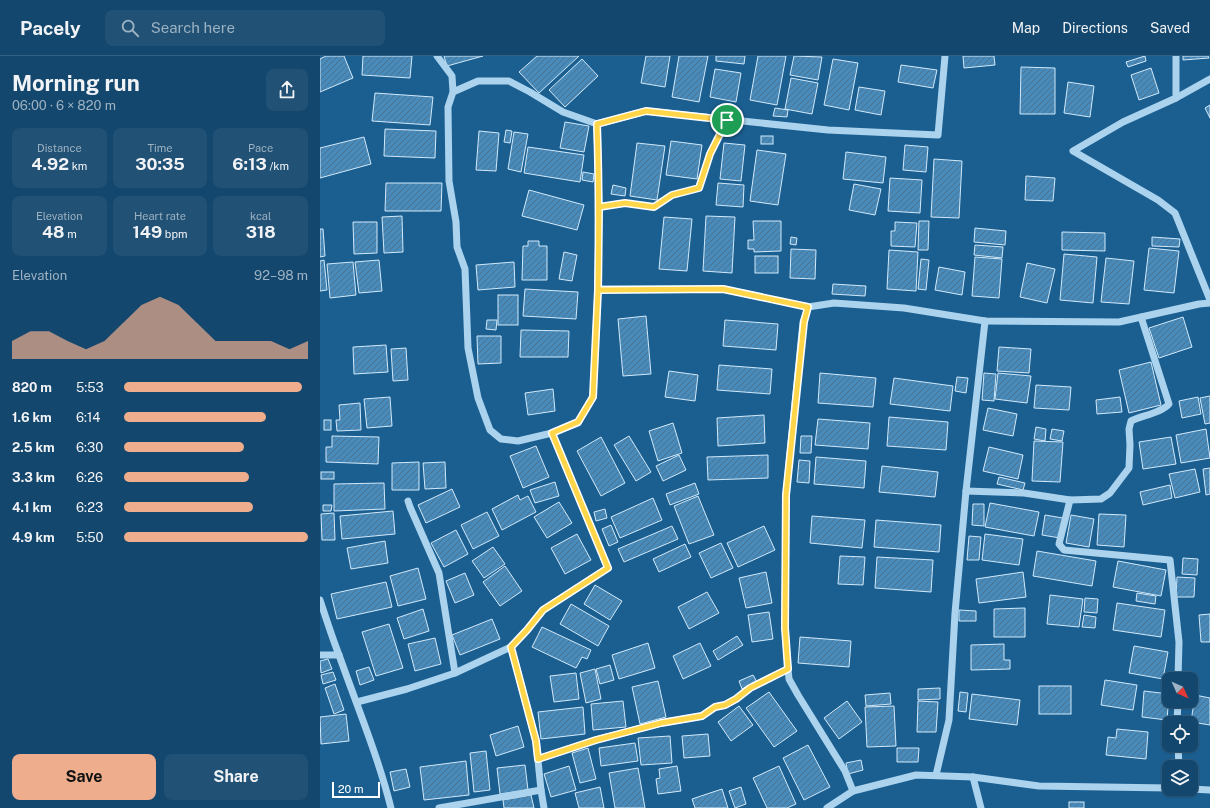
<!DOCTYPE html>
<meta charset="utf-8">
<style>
body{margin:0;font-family:"Public Sans",sans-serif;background:#215175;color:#f1f3f6;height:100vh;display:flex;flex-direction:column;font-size:15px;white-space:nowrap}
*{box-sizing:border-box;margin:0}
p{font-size:13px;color:#9db2c2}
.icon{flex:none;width:22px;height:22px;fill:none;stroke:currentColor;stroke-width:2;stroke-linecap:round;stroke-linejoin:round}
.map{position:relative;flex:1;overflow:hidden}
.drawer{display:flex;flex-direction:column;background:#14476d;width:320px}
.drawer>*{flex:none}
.needle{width:26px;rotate:135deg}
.tools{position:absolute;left:842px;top:616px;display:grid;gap:8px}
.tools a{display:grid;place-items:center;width:36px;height:36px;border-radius:8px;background:#14476d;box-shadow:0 1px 3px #0004,0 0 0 1px #335f80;font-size:20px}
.scale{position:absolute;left:12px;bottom:10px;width:48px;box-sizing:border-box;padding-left:4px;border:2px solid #fff;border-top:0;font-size:11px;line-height:14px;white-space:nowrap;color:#fff;-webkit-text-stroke:3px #1b5f91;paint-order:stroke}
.pin{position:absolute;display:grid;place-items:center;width:34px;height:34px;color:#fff;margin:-17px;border:2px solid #fff;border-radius:50%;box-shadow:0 1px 4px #0007}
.round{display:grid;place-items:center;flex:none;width:42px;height:42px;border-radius:8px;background:#215175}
.summary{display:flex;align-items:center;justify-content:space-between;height:68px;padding:0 12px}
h1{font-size:22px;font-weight:700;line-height:30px}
.figures{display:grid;grid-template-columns:repeat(3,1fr);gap:6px;height:68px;padding:4px 12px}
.figures div{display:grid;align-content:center;border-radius:8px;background:#215175;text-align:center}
.figures b{font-size:17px;font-weight:700}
.figures small{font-size:11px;font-weight:400}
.figures p{font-size:11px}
.chart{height:112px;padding:8px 12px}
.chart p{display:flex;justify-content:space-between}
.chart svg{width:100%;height:72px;margin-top:4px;fill:#eead8d;opacity:.7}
.cta{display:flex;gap:8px;margin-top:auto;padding:8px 12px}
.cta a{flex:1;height:46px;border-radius:8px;background:#eead8d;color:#111;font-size:16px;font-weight:700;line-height:46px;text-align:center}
.cta a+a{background:#215175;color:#f1f3f6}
ul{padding:0 12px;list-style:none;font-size:13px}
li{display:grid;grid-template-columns:64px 48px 1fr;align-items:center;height:30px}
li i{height:10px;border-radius:5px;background:#eead8d}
header{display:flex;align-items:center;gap:24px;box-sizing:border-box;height:56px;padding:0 20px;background:#14476d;border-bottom:1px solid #335f80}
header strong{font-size:19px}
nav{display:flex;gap:22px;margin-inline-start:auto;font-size:14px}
.search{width:280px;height:36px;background:#215175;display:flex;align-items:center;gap:10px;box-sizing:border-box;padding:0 14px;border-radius:8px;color:#9db2c2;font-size:15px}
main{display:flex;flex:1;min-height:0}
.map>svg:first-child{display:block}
</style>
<header>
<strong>Pacely</strong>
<div class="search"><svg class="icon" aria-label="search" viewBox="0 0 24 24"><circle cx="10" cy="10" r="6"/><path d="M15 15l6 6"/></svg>Search here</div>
<nav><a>Map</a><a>Directions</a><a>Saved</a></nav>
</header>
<main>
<section class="drawer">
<div class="summary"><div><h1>Morning run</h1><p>06:00 · 6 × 820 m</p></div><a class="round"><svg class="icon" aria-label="share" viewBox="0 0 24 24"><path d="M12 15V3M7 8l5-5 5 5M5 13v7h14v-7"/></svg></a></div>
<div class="figures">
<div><p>Distance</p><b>4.92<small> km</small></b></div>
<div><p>Time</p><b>30:35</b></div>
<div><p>Pace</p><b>6:13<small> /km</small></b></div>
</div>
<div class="figures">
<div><p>Elevation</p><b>48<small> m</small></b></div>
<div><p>Heart rate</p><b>149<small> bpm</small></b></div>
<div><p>kcal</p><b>318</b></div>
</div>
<div class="chart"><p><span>Elevation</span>92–98 m</p>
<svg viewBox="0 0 160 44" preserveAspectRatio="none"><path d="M0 44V33L10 27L20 27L30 33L40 38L50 33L60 22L70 11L80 6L90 11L100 22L110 33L120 33L130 33L140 33L150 38L160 33V44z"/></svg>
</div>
<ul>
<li><b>820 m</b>5:53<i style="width:97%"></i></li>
<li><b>1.6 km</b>6:14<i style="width:77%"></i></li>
<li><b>2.5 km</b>6:30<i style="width:65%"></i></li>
<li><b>3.3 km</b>6:26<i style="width:68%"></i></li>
<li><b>4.1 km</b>6:23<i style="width:70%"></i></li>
<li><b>4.9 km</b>5:50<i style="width:100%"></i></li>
</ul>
<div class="cta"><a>Save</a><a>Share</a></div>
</section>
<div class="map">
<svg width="890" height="752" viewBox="0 0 890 752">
<defs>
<pattern id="building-hatch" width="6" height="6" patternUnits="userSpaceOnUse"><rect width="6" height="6" fill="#488bba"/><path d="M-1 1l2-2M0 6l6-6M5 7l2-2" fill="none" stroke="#4a728e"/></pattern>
</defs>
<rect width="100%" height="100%" fill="#1b5f91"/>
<!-- building -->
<g fill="url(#building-hatch)" stroke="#d1e9fa">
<polygon points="6,0 24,0 33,22 0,36 0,3"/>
<polygon points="43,0 92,0 90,22 42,19"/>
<polygon points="124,0 163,0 127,10"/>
<polygon points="217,0 259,0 219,37 199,16"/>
<polygon points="326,0 350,0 345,31 321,27"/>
<polygon points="359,0 388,0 379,46 352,41"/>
<polygon points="396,0 425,0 424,8 396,5"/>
<polygon points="438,0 466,0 457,49 430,44"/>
<polygon points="474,0 502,1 498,24 470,19"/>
<polygon points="643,0 674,0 675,9 644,12"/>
<polygon points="825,0 826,5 808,11 806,6"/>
<polygon points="863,0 888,0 889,2 863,4"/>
<polygon points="262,3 278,20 245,51 229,34"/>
<polygon points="513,3 538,7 529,54 504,49"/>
<polygon points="581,9 617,14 613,32 578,26"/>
<polygon points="701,11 735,12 735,58 700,58"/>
<polygon points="831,12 839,37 819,44 811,19"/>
<polygon points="395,13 421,17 416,46 390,41"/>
<polygon points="471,22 498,27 492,58 465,53"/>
<polygon points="748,26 774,30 770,61 744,57"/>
<polygon points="539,31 565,35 561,59 535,54"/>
<polygon points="55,37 113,41 110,69 52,65"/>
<polygon points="890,49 890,62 885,52"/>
<polygon points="455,52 468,54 467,61 453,60"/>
<polygon points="245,66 269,70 264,96 240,92"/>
<polygon points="65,73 116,75 115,102 64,100"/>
<polygon points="186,74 192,75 190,87 184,86"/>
<polygon points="159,75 179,77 176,115 156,114"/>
<polygon points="194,76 208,78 201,116 188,113"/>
<rect x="441" y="80" width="12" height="8"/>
<polygon points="44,81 51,108 0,122 0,92"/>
<polygon points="351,85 382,89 377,123 346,119"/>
<polygon points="317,87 345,90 337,144 310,140"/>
<polygon points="404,87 425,89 421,125 400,123"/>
<polygon points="585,89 608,91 606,116 583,114"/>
<polygon points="208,91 264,99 260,126 204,117"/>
<polygon points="437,94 466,98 458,149 430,145"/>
<polygon points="526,96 566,101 563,127 523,123"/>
<polygon points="614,103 642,105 639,162 611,161"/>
<polygon points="263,116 274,118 273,126 262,124"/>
<polygon points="706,120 735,122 733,145 705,144"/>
<polygon points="570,122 602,124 600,157 568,155"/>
<polygon points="66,127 122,127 121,155 65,155"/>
<polygon points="398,127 424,129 423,151 396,149"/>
<polygon points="534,128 561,133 555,159 529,154"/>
<polygon points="293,129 306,132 305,140 291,138"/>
<polygon points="209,134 264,149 257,174 202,160"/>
<polygon points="82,160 83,196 64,197 62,161"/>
<polygon points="386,160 415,161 412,217 383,215"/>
<polygon points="344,161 372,163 367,215 339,213"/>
<polygon points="433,165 461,165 461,195 434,196 434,193 428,193 428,184 434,184"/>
<polygon points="599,165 609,165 608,194 598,194"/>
<polygon points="33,166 57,166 57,197 34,198"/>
<polygon points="575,166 597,167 595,191 571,190 571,175 575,175"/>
<polygon points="655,172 686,175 685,189 654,186"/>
<polygon points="0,173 3,173 5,200 0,201"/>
<polygon points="742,176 785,177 785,195 742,194"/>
<polygon points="471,181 477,182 476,189 470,188"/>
<polygon points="832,181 860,183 859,191 832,190"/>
<polygon points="208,185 219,185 219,190 227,190 227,224 202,224 203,190 208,190"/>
<polygon points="655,189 683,191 682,202 654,199"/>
<polygon points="829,192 859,195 854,237 824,234"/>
<polygon points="471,193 496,194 495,223 470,222"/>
<polygon points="569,194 598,196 596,235 567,233"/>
<polygon points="244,196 257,199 252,225 239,223"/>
<polygon points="744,198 777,201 773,247 740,244"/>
<rect x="435" y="200" width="23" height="17"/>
<polygon points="655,201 682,203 679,242 652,240"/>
<polygon points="786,202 814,205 809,248 781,246"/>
<polygon points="601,203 609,204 606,234 598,233"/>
<polygon points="4,204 7,234 0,235 0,205"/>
<polygon points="59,204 62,235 39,237 35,206"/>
<polygon points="33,206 36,239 10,242 7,208"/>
<polygon points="194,206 195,231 158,234 156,209"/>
<polygon points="707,207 735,213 727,247 700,241"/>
<polygon points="619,211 645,216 642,239 615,234"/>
<polygon points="513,228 546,230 545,240 512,238"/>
<polygon points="205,233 258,236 256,263 203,260"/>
<rect x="178" y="239" width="20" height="30"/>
<polygon points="326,260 331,318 303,320 298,263"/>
<polygon points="863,261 872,291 839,302 829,272"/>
<polygon points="167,264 177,264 176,274 166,273"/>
<polygon points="405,264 458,268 456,294 403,290"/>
<polygon points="201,274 249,275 248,301 200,301"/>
<polygon points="157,280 181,280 181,307 158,308"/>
<polygon points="66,289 68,316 34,318 33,291"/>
<polygon points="679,291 711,293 709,317 677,315"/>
<polygon points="86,292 88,324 73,325 71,293"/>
<polygon points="831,306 841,349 809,357 799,314"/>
<polygon points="399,309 452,313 450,338 397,334"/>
<polygon points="349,315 378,319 375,345 345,341"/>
<polygon points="500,317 556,322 553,351 498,347"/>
<polygon points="664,317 676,318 674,345 662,344"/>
<polygon points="678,317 711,320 707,347 675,343"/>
<polygon points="637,321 648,322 646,337 635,335"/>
<polygon points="574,322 633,330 630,355 570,348"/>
<polygon points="716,329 751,331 749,354 714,352"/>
<polygon points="233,333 235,355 208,359 205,337"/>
<polygon points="890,340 890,367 885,368 880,342"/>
<polygon points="70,341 72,370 47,372 44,343"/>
<polygon points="800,341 802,356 777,358 776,344"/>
<polygon points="878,341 881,358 862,362 859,345"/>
<polygon points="40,347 41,374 17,375 16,364 20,364 19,349"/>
<polygon points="668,352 697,358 693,380 663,374"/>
<polygon points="444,359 445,387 398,390 397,362"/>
<polygon points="569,361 628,366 626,394 567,390"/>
<polygon points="498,363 550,367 548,393 495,389"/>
<rect x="4" y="364" width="7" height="10"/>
<polygon points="353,367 362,397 338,405 329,375"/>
<polygon points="716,371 726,373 725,385 714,383"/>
<polygon points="732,373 744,375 742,385 730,383"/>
<polygon points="886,373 890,402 861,407 856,379"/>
<polygon points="12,380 59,381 58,408 6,406 6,391 12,391"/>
<polygon points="309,380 331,416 316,425 294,389"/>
<polygon points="481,380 492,380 491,397 480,397"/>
<polygon points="281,381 305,427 281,440 257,395"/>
<polygon points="851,381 856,408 823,413 819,386"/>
<polygon points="714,385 743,386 740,426 712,425"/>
<polygon points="216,390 229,421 203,432 190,400"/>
<polygon points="669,391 703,399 698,423 663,415"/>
<polygon points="359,399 366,414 343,425 336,410"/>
<polygon points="448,399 448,422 388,424 387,401"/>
<polygon points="496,401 546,405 544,432 494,428"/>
<polygon points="479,404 490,405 489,427 477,426"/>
<polygon points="99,406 99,434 72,434 72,407"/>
<polygon points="125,406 126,432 105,433 103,407"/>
<polygon points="562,410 618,416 615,441 559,436"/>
<polygon points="890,412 890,438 886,439 883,413"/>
<polygon points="875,413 880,436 855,442 849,418"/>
<rect x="1" y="416" width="13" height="7"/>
<polygon points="679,421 705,427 703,434 677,428"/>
<polygon points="235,426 239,440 215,447 210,434"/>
<polygon points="64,427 65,453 14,455 14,428"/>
<polygon points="375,427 379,438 350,449 346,438"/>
<polygon points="850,429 852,442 823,449 820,436"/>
<polygon points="132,433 140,451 106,467 98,449"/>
<polygon points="198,439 200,444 208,440 216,456 182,474 172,453"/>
<polygon points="378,440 394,479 369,488 354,450"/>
<polygon points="333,442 342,464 300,482 291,461"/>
<polygon points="239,446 252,467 227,482 214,461"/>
<polygon points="670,447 719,456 714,480 665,471"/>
<polygon points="653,448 664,448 664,470 652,469"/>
<polygon points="3,449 12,449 11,455 3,455"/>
<polygon points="285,453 287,462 276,465 274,456"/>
<polygon points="73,455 75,478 22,483 20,460"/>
<polygon points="167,456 179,480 153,493 141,469"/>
<polygon points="14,457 15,484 2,484 1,458"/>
<polygon points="779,458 806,459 804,491 777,489"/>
<polygon points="725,459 743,462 740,482 722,479"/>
<polygon points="751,459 774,463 769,491 746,487"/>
<polygon points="492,460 545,464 542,492 490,487"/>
<polygon points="556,464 621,469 619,496 554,491"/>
<polygon points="291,469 298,486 289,490 282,473"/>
<polygon points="352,470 358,483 304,506 298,493"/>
<polygon points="444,470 455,494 418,511 407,487"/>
<polygon points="136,474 148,498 124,511 111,487"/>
<polygon points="257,478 271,504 245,518 231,492"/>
<polygon points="665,478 703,483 699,509 662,504"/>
<polygon points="649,480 661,481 659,504 647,504"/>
<polygon points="65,485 68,507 31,513 27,492"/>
<polygon points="401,487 413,512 391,522 379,497"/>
<polygon points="365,488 371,501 339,516 333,503"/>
<polygon points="173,491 185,508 164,522 152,505"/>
<polygon points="717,495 776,505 772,530 713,520"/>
<polygon points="520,500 545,501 543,529 518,528"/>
<polygon points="557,501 613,504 611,536 555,532"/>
<polygon points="863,502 878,503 877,519 862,518"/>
<polygon points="798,505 846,514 841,540 793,531"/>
<polygon points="185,510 202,535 180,550 163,526"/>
<polygon points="98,512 106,543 78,550 70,520"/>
<polygon points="446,516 452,547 426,552 419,522"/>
<polygon points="703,516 706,541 659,547 656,523"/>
<polygon points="145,517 154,539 135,547 126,525"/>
<polygon points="857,521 875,522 874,541 856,541"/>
<polygon points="66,526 72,551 17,563 11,538"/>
<polygon points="275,529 302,545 290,564 264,548"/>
<polygon points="387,536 399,557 369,573 358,551"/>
<polygon points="817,537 836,540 835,548 816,545"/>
<polygon points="730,539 763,543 759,571 727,568"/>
<polygon points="765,542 778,543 777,557 764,556"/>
<polygon points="797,547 845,554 841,581 793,574"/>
<polygon points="251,548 289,570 278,590 240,568"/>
<polygon points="705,552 705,581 674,581 674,553"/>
<polygon points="103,553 109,575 84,583 77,562"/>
<polygon points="639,554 656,555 656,565 639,565"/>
<polygon points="449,556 453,583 432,586 428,559"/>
<polygon points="890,558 890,586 881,586 879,559"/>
<polygon points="764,559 776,561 775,572 762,571"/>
<polygon points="172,563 180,583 140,599 132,579"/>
<polygon points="69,568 83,612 56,620 42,576"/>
<polygon points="222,571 271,594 267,603 262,601 256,612 212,591"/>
<polygon points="417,580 423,589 398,604 393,595"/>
<polygon points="480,581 531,585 529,611 478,607"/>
<polygon points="115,582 121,608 95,615 88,588"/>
<polygon points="328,587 335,612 299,623 292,599"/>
<polygon points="380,587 391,610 363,623 353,600"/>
<polygon points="684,588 684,604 690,604 690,613 651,614 651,589"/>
<polygon points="814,590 848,596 843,623 809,617"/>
<polygon points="8,603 12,613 1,617 0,605"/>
<polygon points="290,609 294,624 280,628 276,613"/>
<polygon points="49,611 54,624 40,629 36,615"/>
<polygon points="275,613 281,643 266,647 260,617"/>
<polygon points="13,616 16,624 3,628 1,619"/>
<polygon points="256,617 259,643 234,646 230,620"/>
<polygon points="433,619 437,626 422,633 419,625"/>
<polygon points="785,624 817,629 813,654 781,649"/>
<polygon points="338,625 346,661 320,668 312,631"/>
<polygon points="15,628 24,654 14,658 5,632"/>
<rect x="719" y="630" width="32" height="28"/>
<polygon points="620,632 620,643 598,644 598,633"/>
<polygon points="824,635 849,638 847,664 822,661"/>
<polygon points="449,636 477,675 454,691 426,652"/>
<polygon points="640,636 648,637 646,656 638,655"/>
<polygon points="570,637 571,648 546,650 545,639"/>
<polygon points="652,638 700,644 697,669 649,663"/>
<polygon points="875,639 890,642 890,669 871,666"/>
<polygon points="303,645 306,671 273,674 271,648"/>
<polygon points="527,645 542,666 519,683 504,662"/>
<polygon points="598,645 618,646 616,676 597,676"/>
<polygon points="419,650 433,669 411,685 398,666"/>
<polygon points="574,650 576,690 547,691 545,651"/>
<polygon points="263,651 265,678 221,683 218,656"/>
<polygon points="26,658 29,685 1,688 0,661"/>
<polygon points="198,670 204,691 176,700 170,679"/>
<polygon points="797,673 828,676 826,703 786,699 788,681 796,682"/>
<polygon points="388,678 390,700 364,702 362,680"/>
<polygon points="350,680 352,707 321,709 318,682"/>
<polygon points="315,687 318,705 281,710 279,692"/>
<polygon points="488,689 510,731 484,744 463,702"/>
<polygon points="268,692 276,723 260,727 252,697"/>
<polygon points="577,692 599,692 598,706 577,706"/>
<polygon points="166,695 170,734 154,736 150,697"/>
<polygon points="541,704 543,714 528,718 526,707"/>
<polygon points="146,705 149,739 104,744 100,711"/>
<polygon points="205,709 208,734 180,738 177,712"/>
<polygon points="249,710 256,734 231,741 224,718"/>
<polygon points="357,710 361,735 338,738 336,723 340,722 339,713"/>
<polygon points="459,710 476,748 467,752 447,752 433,722"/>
<polygon points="318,712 325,752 295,752 289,717"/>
<polygon points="86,713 90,731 74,735 70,716"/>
<polygon points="280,731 284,752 259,752 255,737"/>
<polygon points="421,731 426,748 415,752 409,735"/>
<polygon points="402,733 408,752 375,752 372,743"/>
<polygon points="211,739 214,752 184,752 183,744"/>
<rect x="749" y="746" width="15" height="6"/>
</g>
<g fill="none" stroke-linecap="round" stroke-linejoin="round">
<!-- path -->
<polyline stroke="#abd3ee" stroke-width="2.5" stroke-dasharray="2 3" stroke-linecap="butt" points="289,150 305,147 333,151 351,139 379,132 390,98 403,73"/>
<!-- minor -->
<g stroke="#abd3ee" stroke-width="7">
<polyline points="117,0 132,20 133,36 128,51 129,125 136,166 137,191 145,213 148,292 158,342 170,374 181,383 198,385 232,377 258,367 273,341 278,233 279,151 277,68 243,56 210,36 189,25 158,25 133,36"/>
<polyline points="856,0 856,42 803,66 753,95 838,144 855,157 890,244"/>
<polyline points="856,42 890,23"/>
<polyline points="277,68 326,55 508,74 618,79 625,0"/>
<polyline points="278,233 403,233 488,251 514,247 584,252 665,265 799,266 879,248 890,247"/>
<polyline points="488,251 483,266 466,439 465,572 468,613 469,623 478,639 525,715 533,735"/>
<path d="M646 435 704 437 750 444 781 443 790 437 809 412 810 389 809 373 811 365C821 360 843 356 849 348L821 261"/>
<polyline points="750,444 739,488 744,494 850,504 859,586 858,623"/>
<polyline points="88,445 90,451 119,517 135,617"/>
<path d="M0 544C6 562 12 581 19 599 37 650 58 700 71 752"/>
<polyline points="191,591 216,685 221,734 224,752"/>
<polyline points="0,599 19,599"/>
<polyline points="37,646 87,633 135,617 191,591 207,574 223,554 288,512 232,377"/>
<polyline points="857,667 858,645"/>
<polyline points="858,689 859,711"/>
<polyline points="218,703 276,684 341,667 382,660 395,651 405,649 416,643 430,632 468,613"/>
<polyline points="616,719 629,664 635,557 646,435 665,265"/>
<polyline points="653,721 661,752"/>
<polyline points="871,733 890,734"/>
<polyline points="119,752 221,734"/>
<polyline points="507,752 533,735 596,719 653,721 719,730 849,732"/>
</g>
</g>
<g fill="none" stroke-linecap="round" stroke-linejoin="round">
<!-- route casing -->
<g stroke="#fff" stroke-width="8">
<path id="route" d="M407 64 390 98 379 132 352 139 334 151 305 147 279 151 278 234 273 341 258 366 232 377 288 512 223 554 207 574 191 591 216 685 218 703 276 684 341 667 382 660 395 651 405 649 416 643 430 632 468 613 465 572 466 439 484 266 488 251 403 233 278 234C279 178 279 123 277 68L326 55 407 64"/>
</g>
<!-- route -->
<use href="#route" stroke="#ffd54a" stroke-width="5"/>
</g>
</svg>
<div class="tools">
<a><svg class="needle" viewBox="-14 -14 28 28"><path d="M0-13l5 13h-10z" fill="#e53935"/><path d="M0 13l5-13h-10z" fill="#9db2c2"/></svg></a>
<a><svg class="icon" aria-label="locate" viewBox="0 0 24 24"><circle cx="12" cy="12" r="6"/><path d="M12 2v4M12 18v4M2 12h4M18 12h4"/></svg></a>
<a><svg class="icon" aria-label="layers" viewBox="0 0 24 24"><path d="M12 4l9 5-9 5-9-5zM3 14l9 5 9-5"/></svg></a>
</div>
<div class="scale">20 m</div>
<div class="pin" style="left:407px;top:64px;background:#1e9e55"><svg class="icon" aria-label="arrive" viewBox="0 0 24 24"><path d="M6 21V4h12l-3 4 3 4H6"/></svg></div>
</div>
</main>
